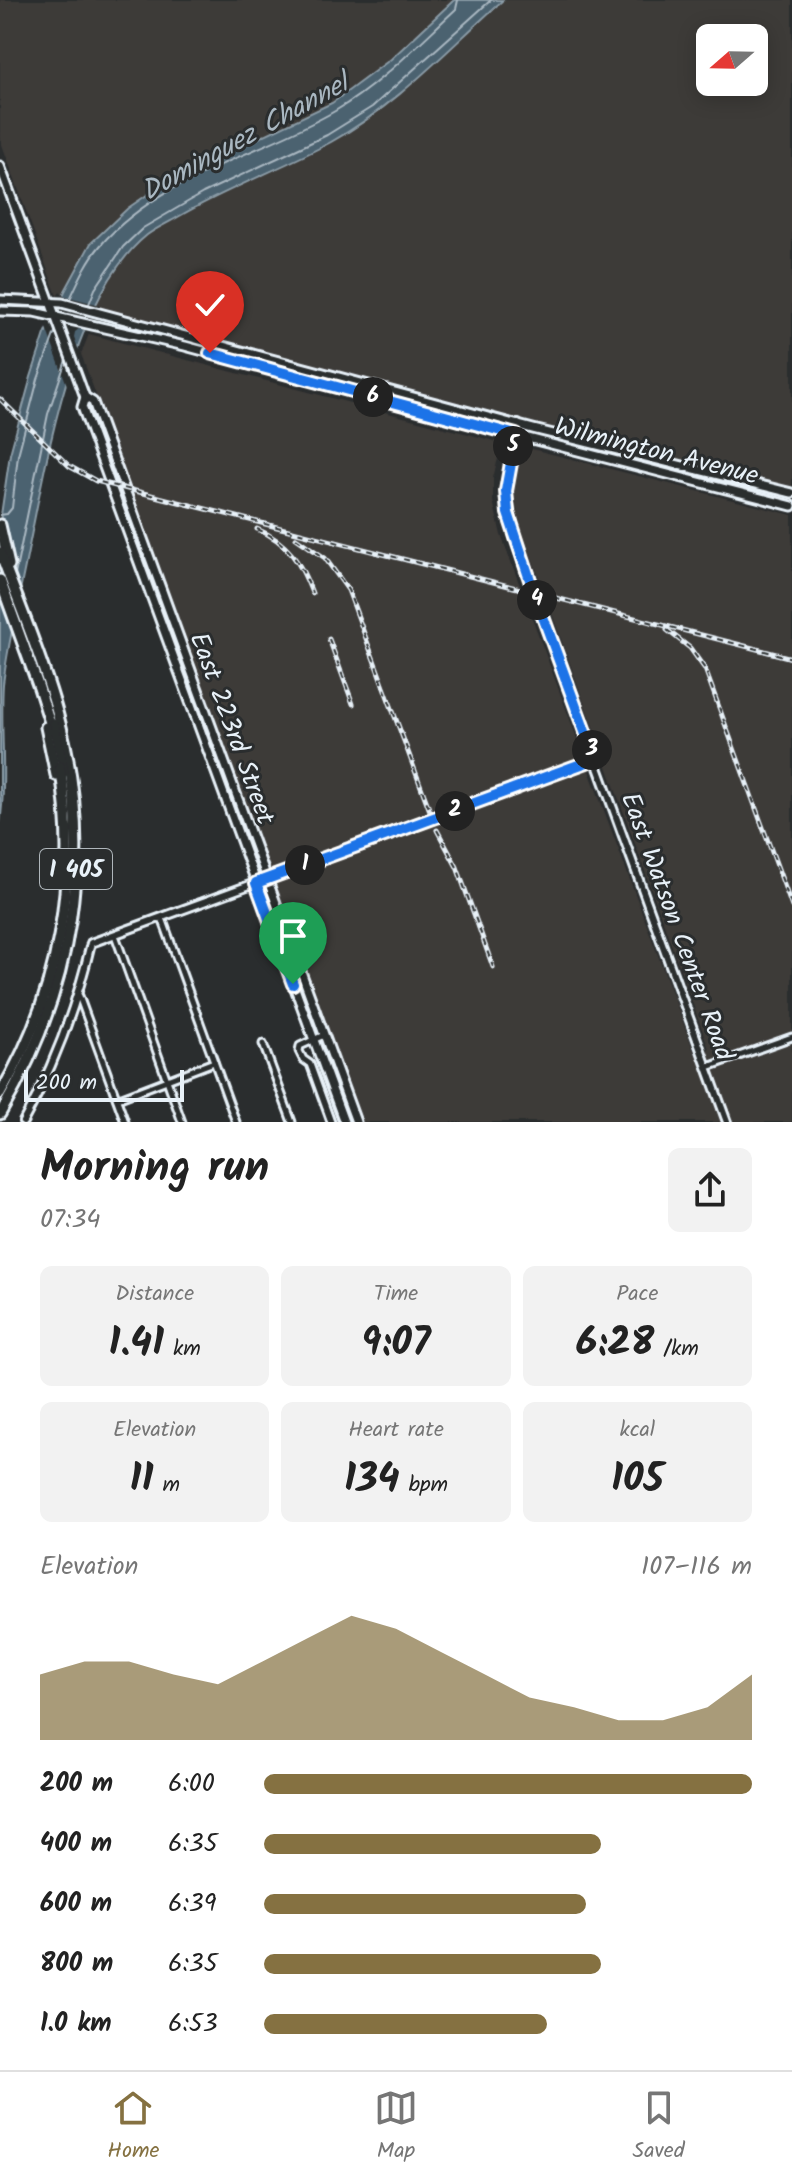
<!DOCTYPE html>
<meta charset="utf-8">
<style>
body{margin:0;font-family:Kalam,sans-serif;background:#f2f2f2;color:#222;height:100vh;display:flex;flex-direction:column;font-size:30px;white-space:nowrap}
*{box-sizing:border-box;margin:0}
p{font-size:26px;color:#767676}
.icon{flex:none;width:44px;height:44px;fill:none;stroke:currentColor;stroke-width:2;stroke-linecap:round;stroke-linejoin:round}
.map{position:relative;height:1122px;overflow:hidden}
.sheet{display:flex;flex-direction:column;background:#fff;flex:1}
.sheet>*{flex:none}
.needle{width:52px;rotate:250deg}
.buttons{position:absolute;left:696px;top:24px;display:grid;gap:16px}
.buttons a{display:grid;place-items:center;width:72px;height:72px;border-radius:12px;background:#fff;box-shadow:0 4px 20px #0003;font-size:40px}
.scale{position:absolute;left:24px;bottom:20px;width:160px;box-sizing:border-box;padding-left:8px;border:4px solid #e8f1f8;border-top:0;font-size:22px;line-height:28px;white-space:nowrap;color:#e8f1f8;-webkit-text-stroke:6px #2a2d2e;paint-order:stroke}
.pin{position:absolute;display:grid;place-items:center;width:68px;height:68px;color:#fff;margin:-82px -34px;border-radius:50% 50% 50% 0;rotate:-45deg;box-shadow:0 0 8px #0007}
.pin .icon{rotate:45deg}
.km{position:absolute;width:40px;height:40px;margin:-20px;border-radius:50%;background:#222;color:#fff;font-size:22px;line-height:40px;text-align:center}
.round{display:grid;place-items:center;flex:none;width:84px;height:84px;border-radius:12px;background:#f2f2f2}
.headline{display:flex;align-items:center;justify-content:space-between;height:136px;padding:0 40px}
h1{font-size:44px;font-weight:700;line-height:60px}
.stats{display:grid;grid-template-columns:repeat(3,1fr);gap:12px;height:136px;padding:8px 40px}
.stats div{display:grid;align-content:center;border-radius:12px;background:#f2f2f2;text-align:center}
.stats b{font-size:40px;font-weight:700}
.stats small{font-size:22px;font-weight:400}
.stats p{font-size:22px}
.chart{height:224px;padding:16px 40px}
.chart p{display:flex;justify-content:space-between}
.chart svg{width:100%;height:144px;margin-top:8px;fill:#857141;opacity:.7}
ul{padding:0 40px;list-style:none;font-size:26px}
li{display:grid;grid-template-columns:128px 96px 1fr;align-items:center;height:60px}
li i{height:20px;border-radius:10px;background:#857141}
.dock{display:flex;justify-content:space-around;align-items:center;height:112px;border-top:2px solid #e0e0e0;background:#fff;font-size:22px;color:#767676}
.dock a{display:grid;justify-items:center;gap:4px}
.dock .active{color:#857141}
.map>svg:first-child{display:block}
</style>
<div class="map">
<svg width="792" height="1122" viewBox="0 0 792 1122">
<rect width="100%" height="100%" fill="#2a2d2e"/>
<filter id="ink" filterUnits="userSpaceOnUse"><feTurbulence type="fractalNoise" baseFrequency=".0125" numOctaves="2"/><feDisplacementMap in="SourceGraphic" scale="16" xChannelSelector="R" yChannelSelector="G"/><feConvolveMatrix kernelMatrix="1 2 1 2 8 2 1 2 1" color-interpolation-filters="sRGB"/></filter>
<g filter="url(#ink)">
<!-- built -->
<g fill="#3d3a38" fill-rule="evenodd">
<path d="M0 0H792V488L514 418 57 296 0 139ZM710 38H754V82H710Z"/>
<polygon points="89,334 502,443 493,478 493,501 501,535 695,1054 709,1049 517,517 513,500 516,474 524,447 792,515 792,1122 361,1122 81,354"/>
</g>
<!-- water -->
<path fill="#4c6270" stroke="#8a9ba6" stroke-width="2" d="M454 0H503C448 49 396 106 331 142 281 169 227 188 178 217 168 223 156 228 147 235 74 294 48 453 30 541 21 589 9 637 3 684 0 731 7 777 0 823V522L10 454 31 377 45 334 65 291 91 243 128 208 166 182 332 103 391 59Z"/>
<!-- pier -->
<polygon fill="#2a2d2e" points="60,291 65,296 100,305 88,331 79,329 75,332 74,337 80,354 68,388 45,325"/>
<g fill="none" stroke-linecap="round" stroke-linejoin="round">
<!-- shore -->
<g stroke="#aab8c2" stroke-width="2">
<path d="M70 299C78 282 87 261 100 246 161 176 257 156 335 111 380 85 418 44 456 9L458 0"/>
<polyline points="89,304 95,289 123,247 143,228 203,193 327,135 372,107 491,0"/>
<polyline points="0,515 7,514 12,508 18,455 38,379 55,332"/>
<polyline points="15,575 48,414 66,360"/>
</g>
<!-- minor casing -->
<g stroke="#e8f1f8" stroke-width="11">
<g id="minor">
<polyline points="162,918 236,1122"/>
<polyline points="115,935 182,1122"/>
<polyline points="79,996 125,1122"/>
<polyline points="324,1035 300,1046 299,1051 303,1059 310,1064 331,1122"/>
<polyline points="263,1044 292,1122"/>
<polyline points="708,1067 792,1037"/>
<polyline points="117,1099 214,1062"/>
</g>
</g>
<!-- tertiary casing -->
<g stroke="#e8f1f8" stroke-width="12">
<g id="tertiary">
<polyline points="518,424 506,491 515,539 727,1122"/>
<path d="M23 1122C55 1065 76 1007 91 943L595 759"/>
</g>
</g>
<!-- secondary casing -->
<g stroke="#e8f1f8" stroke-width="13">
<g id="secondary">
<polyline points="0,166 85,397 93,402 356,1122"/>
<polyline points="0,300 62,303 533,429 792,493"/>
<polyline points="0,311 34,312 185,346 516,435 792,506"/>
<polyline points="85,397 82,407 344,1122"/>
</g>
</g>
<!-- motorway casing -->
<g stroke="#e8f1f8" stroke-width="15">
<g id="motorway">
<polyline points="0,525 9,565"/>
<path d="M0 552C19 605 42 657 57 712 96 850 73 991 0 1114"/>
<polyline points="0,580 39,688 53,732"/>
<polyline points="54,724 64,772"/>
<polyline points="46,727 56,775"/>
<path d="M0 1094C59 995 79 879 60 766"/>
</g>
</g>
<!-- minor -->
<use href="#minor" stroke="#2a2d2e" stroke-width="5"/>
<!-- tertiary -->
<use href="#tertiary" stroke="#2a2d2e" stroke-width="6"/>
<!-- secondary -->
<use href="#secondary" stroke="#2a2d2e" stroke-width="7"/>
<!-- motorway -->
<use href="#motorway" stroke="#2a2d2e" stroke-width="9"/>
<!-- rail casing -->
<g stroke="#e8f1f8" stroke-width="5">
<g id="rail">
<polyline points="0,399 69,466 96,481 792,658"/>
<path d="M257 529C288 542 301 563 312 593"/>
<polyline points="296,538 325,558 348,590 430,811"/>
<polyline points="667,630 690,648 705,669 792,907"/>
<polyline points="329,639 353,704"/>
<polyline points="437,830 457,867 493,967"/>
</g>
</g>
<!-- rail -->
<use href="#rail" stroke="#2a2d2e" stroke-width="2" stroke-dasharray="6" stroke-linecap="butt"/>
</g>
</g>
<g fill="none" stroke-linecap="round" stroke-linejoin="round" filter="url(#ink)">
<!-- route casing -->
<g stroke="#fff" stroke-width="16">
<polyline id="route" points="210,353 516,435 506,491 508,513 534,592 595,759 256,883 293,984"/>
</g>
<!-- route -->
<use href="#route" stroke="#1a73e8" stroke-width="10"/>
</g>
<g text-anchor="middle" stroke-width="6" stroke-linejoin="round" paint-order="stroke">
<!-- shield labels -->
<rect fill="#2a2d2e" stroke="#afb6bb" stroke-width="2" x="40" y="849" width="72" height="40" rx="6"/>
<g font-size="24" font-weight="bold" fill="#e8f1f8">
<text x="76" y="877">I 405</text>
</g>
<!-- street labels -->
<g font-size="26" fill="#e8f1f8" stroke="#2a2d2e">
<text transform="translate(657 450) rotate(14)" y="9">Wilmington Avenue</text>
<text transform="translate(233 728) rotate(70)" y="9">East 223rd Street</text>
<text transform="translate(678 926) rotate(70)" y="9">East Watson Center Road</text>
</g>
<!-- water labels -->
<g font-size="28" font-style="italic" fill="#aab8c2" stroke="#2a2d2e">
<text transform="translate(244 136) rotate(-29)" y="10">Dominguez Channel</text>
</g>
</g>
</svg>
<div class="buttons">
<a><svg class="needle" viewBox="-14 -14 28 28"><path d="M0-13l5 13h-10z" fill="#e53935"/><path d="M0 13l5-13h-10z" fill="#767676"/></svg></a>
</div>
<div class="scale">200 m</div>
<div class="pin" style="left:293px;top:984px;background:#1e9e55"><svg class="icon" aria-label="arrive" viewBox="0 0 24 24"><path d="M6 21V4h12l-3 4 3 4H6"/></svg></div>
<div class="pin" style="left:210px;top:353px;background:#d93025"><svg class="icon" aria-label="check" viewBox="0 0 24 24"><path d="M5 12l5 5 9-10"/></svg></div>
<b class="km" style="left:305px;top:865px">1</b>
<b class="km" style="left:455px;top:811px">2</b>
<b class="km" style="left:592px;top:750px">3</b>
<b class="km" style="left:537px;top:600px">4</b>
<b class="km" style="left:513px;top:446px">5</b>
<b class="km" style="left:373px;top:397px">6</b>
</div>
<section class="sheet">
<div class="headline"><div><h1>Morning run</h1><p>07:34</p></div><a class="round"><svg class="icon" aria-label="share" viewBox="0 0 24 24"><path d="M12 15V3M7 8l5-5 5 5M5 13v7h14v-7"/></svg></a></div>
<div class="stats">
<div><p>Distance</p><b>1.41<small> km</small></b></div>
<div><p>Time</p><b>9:07</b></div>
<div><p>Pace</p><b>6:28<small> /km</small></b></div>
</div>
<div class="stats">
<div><p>Elevation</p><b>11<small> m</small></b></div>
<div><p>Heart rate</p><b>134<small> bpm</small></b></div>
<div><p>kcal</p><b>105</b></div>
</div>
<div class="chart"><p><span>Elevation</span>107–116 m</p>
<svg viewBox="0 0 160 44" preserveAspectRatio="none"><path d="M0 44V24L10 20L20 20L30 24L40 27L50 20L60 13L70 6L80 10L90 17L100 24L110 31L120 34L130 38L140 38L150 34L160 24V44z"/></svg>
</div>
<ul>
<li><b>200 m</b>6:00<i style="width:100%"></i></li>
<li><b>400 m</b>6:35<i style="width:69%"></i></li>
<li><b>600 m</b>6:39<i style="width:66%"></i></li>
<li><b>800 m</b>6:35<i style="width:69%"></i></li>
<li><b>1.0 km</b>6:53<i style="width:58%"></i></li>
</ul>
</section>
<nav class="dock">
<a class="active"><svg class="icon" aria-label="home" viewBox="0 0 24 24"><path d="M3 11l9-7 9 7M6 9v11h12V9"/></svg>Home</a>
<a><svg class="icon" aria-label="map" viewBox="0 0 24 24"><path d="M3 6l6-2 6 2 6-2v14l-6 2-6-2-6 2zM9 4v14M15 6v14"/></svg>Map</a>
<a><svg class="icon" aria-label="saved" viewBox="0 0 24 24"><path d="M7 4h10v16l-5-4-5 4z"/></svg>Saved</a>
</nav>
